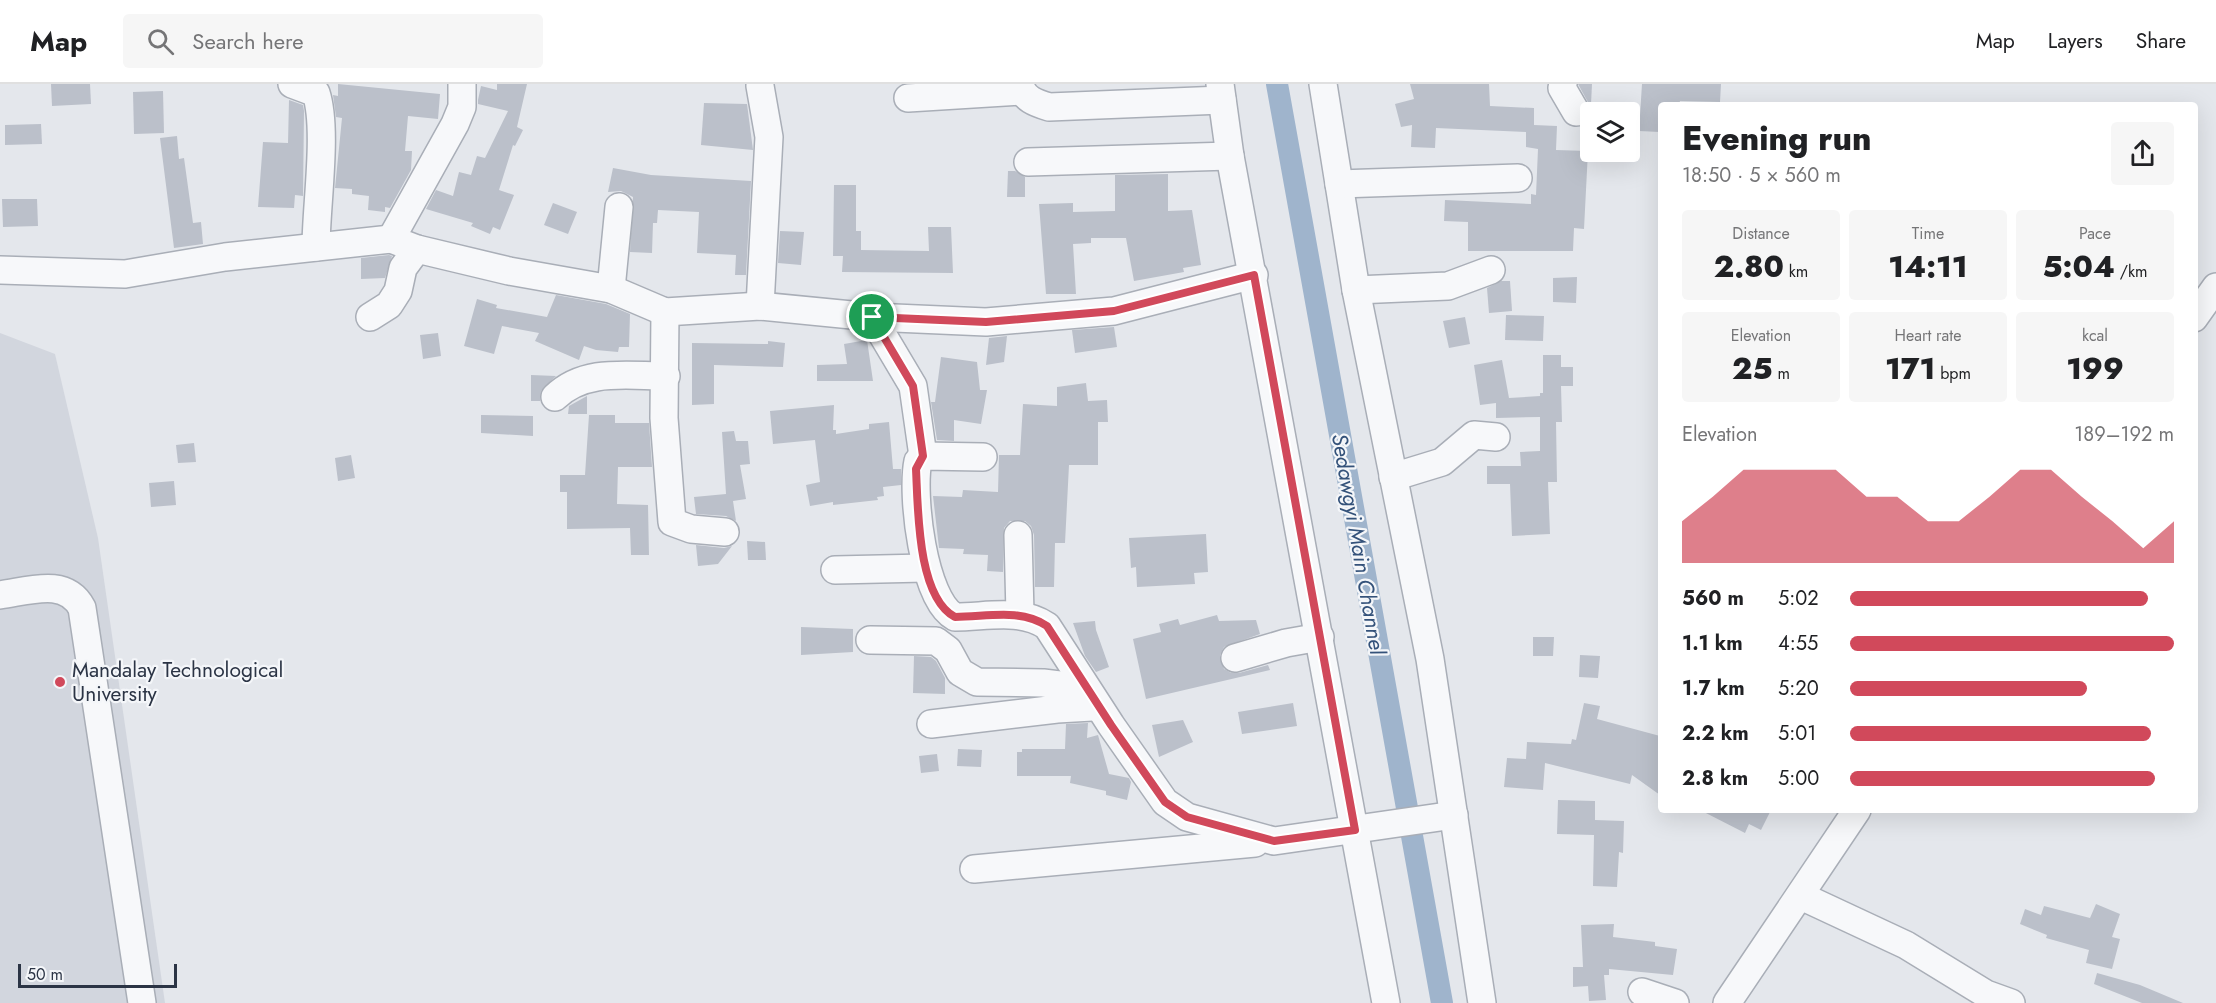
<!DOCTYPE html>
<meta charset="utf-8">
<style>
body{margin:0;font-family:Jost,sans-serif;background:#f6f6f6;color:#202124;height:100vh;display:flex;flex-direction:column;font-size:22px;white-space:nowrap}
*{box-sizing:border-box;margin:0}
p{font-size:20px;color:#757577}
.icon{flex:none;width:33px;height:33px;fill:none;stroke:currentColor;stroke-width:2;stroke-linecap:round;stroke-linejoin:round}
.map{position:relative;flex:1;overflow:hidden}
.details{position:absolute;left:1658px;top:18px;width:540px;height:711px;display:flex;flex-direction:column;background:#fff;border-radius:6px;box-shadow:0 6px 24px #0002}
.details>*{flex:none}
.fabs{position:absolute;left:1580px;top:18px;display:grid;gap:12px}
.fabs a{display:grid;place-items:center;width:60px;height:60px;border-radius:6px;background:#fff;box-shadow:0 6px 24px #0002;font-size:30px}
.scale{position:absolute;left:18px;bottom:15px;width:159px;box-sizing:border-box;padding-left:6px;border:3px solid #2b3445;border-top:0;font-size:16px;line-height:21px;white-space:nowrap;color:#2b3445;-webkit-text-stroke:4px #f4f6f9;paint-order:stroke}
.pin{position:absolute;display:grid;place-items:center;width:51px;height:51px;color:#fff;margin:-26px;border:3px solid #fff;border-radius:50%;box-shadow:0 2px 6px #0007}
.round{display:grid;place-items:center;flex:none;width:63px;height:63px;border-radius:6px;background:#f6f6f6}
.summary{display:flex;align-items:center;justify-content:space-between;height:102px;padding:0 24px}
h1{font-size:33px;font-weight:800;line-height:45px}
.metrics{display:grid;grid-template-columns:repeat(3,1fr);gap:9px;height:102px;padding:6px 24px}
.metrics div{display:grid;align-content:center;border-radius:6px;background:#f6f6f6;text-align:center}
.metrics b{font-size:30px;font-weight:800}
.metrics small{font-size:16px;font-weight:400}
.metrics p{font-size:16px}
.chart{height:168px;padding:12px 24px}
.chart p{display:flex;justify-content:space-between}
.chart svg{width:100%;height:108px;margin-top:6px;fill:#d1495b;opacity:.7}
ul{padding:0 24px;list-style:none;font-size:20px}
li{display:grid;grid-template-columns:96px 72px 1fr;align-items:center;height:45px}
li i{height:15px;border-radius:8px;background:#d1495b}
header{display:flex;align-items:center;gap:36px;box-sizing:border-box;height:84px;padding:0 30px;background:#fff;border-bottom:2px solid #e0e0e0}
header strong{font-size:28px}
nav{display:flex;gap:33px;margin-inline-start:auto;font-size:21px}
.search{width:420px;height:54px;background:#f6f6f6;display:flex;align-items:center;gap:15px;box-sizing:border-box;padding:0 21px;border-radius:6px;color:#757577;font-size:22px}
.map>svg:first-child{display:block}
</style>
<header>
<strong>Map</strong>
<div class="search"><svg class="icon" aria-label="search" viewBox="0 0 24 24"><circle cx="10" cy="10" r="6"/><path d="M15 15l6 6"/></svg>Search here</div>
<nav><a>Map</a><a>Layers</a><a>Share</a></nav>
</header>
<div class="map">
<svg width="2216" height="919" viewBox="0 0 2216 919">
<rect width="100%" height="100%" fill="#e4e7ec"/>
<!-- built -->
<polygon fill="#d2d6de" points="0,249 55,270 98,454 165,919 0,919"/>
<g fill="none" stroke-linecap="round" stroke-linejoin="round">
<!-- canal -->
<polyline stroke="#9fb4cc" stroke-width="22" points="1277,0 1442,919"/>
</g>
<!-- building -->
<g fill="#bbc0ca">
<polygon points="51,0 90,0 91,20 52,22"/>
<polygon points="338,0 440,10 438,35 408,32 405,67 412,67 411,86 390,124 385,123 385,128 368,126 369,112 352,110 352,105 335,104 342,34 336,33 333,11 338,12"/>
<polygon points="497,0 527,0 517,43 523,46 515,62 513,61 499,106 514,111 500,146 493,143 490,150 471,142 473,139 426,125 436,106 453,112 459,88 471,91 477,72 485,74 508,27 478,20 478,16 481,2 497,6"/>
<polygon points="1410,0 1489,0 1490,22 1534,24 1534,41 1557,42 1556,66 1588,67 1584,145 1574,144 1573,167 1468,167 1468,138 1444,137 1445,116 1531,120 1531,110 1536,111 1538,65 1526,63 1526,48 1436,44 1435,64 1411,63 1412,41 1401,43 1395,20 1414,15"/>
<polygon points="1578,0 1592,0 1591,20 1589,20"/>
<polygon points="1642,0 1721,0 1720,18 1680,17 1679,21 1660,21 1660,48 1639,47"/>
<polygon points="163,7 164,49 134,50 133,8"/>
<polygon points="289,16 303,21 304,27 303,112 295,111 294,124 258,123 263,58 288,59"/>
<polygon points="704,19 747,20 753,66 701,61"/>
<polygon points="41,40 42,60 5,61 5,41"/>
<polygon points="177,52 179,75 184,74 193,139 201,138 203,160 174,164 160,54"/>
<polygon points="613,84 651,91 751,97 746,191 735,191 736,171 697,169 699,128 658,126 657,139 653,139 652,169 630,168 633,113 621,107 608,108"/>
<polygon points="1008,87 1015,87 1025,93 1025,113 1007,113"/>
<polygon points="1168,90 1168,127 1192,126 1201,181 1183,184 1184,188 1134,197 1126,154 1091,154 1091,159 1073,160 1076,210 1046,210 1039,120 1073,119 1073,128 1115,127 1115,91"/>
<polygon points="834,101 856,101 856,147 861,147 861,166 929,167 928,143 951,143 953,189 842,188 843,172 833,172"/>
<polygon points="2,115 37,115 38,142 3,143"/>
<polygon points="553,119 577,128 568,150 544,141"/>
<polygon points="780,147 804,148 801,181 778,179"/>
<polygon points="389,171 392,172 385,194 361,195 361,174"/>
<polygon points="1577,193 1576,219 1553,218 1553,194"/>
<polygon points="1501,197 1510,197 1512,227 1489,229 1487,204"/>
<polygon points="556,211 606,220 630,230 629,263 619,263 618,268 596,266 584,262 579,276 535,257 539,249 502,242 494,270 464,262 477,215 497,221 496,224 547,233"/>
<polygon points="1506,231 1544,232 1543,257 1505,256"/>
<polygon points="1465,233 1470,260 1449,264 1443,237"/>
<polygon points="1114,243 1117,263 1075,269 1072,246"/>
<polygon points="438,249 441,272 423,275 420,251"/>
<polygon points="1007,252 1004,278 986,281 989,254"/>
<polygon points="867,256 873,297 817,297 817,281 847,280 844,260"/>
<polygon points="768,257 785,259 783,283 714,281 714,320 692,321 692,259 768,260"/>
<polygon points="1543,271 1561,271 1561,283 1573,283 1573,302 1561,302 1562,338 1556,338 1557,398 1548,398 1550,450 1512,452 1510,400 1487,400 1487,382 1521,382 1520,368 1540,367 1540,333 1496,334 1496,319 1480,321 1474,281 1502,276 1509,314 1540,312 1540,309 1543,309"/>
<polygon points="941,273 977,278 980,306 987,306 981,340 954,336 954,357 937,356 931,318 935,318"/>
<polygon points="531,291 556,292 541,307 540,317 531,317"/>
<polygon points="1086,299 1088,317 1107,316 1108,338 1098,338 1098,381 1069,381 1065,459 1055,459 1054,503 1035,503 1034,451 1031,442 1025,437 1010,437 1004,444 1003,488 987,487 988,471 963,470 964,465 939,464 933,412 962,413 963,406 998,408 999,371 1020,371 1023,320 1057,322 1057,303"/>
<polygon points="587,312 587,330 568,330 569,322"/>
<polygon points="834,321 833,346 836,346 836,350 869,345 869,340 889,338 893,385 901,385 901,401 883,403 884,412 877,413 878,416 833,421 833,418 810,422 806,401 820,398 815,356 773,360 770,327"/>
<polygon points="481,331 533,332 533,352 481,349"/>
<polygon points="589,331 615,331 615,339 649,339 652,383 618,383 617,420 648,421 649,471 631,471 630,444 567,445 567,408 560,408 560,391 585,391"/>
<polygon points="734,347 736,357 748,357 750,380 740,381 746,415 733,417 736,437 726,432 696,430 694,413 726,410 722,348"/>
<polygon points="194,359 196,378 178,379 176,361"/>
<polygon points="351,371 355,394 338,397 335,374"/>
<polygon points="174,397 176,421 151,423 149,399"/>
<polygon points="1206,450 1208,488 1194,489 1195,500 1137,503 1136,483 1131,484 1129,454"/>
<polygon points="747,457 765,458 766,476 748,476"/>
<polygon points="696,461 724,464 732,462 718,480 698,482"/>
<polygon points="1217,531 1219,537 1256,536 1260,550 1224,563 1220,571 1224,585 1231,589 1239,589 1268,581 1270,586 1146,615 1133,555 1161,548 1159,540 1178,535 1180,541"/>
<polygon points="1095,537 1096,546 1109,583 1096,588 1085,572 1073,539"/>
<polygon points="801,543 853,545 853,568 801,571"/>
<polygon points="1533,553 1554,553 1553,572 1533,572"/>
<polygon points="1580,571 1600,572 1598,594 1579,593"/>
<polygon points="914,572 931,573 936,577 945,594 945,610 913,609"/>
<polygon points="1293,619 1297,642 1242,650 1238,628"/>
<polygon points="1584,619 1600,622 1597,635 1660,652 1660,711 1632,691 1630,700 1545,679 1543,706 1504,703 1507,674 1526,675 1527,658 1571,660 1572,655 1576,656"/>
<polygon points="1183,636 1193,658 1159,673 1152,641"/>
<polygon points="1088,639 1087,654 1098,651 1109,690 1129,694 1131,698 1127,716 1106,711 1106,707 1070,699 1071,692 1017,692 1017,668 1022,668 1022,665 1065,665 1066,640"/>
<polygon points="958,665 982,666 981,683 957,682"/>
<polygon points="937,670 939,687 921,689 919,672"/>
<polygon points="1558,716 1595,717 1595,736 1624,737 1623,769 1619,768 1617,803 1593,802 1594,751 1557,750"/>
<polygon points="1700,726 1771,726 1761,746 1749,740 1745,749"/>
<polygon points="2096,820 2120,830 2112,853 2120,855 2112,885 2086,879 2089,866 2046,854 2047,851 2020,840 2025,825 2041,831 2044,822 2090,834"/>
<polygon points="1614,840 1613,853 1655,858 1655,862 1677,865 1673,891 1609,885 1609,891 1604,891 1606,916 1589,917 1588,902 1573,903 1573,883 1583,883 1581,841"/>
<polygon points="2097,889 2140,901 2183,919 2142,919 2094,900"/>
</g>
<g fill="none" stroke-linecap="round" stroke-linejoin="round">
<!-- minor casing -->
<g stroke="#a9aeb7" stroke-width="30">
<g id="minor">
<path d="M292 0 316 9C328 45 316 122 316 163"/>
<polyline points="462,0 462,23 455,40 391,155 417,165 509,187 611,205 665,228 760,222 872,233 986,238 1114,227 1254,191"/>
<path d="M1020 0C1023 15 1036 19 1049 23L1222 16"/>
<polyline points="1220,0 1230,72 1386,919"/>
<polyline points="1323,0 1356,206 1430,575 1482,919"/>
<polyline points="1563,0 1562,4 1576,28"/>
<polyline points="908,14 1021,7"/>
<polyline points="1028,78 1230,72"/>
<polyline points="1339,100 1518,94"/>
<polyline points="0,186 125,190 225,173 391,155"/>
<polyline points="611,205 619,123"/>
<polyline points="1356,206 1448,202 1491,186"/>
<polyline points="760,222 769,53 760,2"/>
<polyline points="665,228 664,334 672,438 691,445 725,448"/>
<polyline points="370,233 389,221 398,207 403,184 417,165"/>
<polyline points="872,233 913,302 923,372"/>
<polyline points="2194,234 2216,203"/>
<path d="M555 313C585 284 627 292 666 292"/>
<path d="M983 373 923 372 918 377C911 410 923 516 955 533 987 533 1020 524 1047 542L1111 641 1165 718 1187 733 1274 757 1454 731"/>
<polyline points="1393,393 1442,378 1474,351 1496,353"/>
<polyline points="1018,451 1020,530"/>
<polyline points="835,486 925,484"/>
<path d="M0 511C29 507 66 493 82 524L142 919"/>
<polyline points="870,556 936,557 948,566 960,588 977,598 1043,599 1076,603 1091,622"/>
<polyline points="1235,574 1286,559 1320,553"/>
<polyline points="931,640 1057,625 1092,623"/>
<polyline points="974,785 1255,759"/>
<polyline points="1801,812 1906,861 1986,910 2011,919"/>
<polyline points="1642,908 1675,919"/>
<polyline points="1727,919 1857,726"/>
</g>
</g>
<!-- minor -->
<use href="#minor" stroke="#f7f8fa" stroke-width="27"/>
</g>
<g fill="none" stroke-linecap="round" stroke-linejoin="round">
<!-- route casing -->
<g stroke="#fff" stroke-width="12">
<path id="route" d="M1254 191 1355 746 1274 757 1187 733 1165 718 1111 641 1047 542C1020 524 987 533 955 533 917 513 918 423 916 385L923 372 913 302 872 233 986 238 1114 227Z"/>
</g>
<!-- route -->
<use href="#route" stroke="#d1495b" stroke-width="8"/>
</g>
<!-- markers -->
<circle fill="#d1495b" stroke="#f4f6f9" stroke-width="2" cx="60" cy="598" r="6"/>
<g text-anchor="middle" stroke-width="4.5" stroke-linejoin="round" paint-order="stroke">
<!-- poi labels -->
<g font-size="21" fill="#2b3445" stroke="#f4f6f9" text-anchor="start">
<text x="72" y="593">Mandalay Technological<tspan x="72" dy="24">University</tspan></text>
</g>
<!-- water labels -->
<g font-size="22" font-style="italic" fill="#34527a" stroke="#f4f6f9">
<text transform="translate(1359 460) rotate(80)" y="8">Sedawgyi Main Channel</text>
</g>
</g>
</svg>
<div class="fabs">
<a><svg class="icon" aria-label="layers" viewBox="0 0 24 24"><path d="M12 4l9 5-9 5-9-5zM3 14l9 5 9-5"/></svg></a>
</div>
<div class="scale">50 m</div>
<div class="pin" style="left:872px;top:233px;background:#1e9e55"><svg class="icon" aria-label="arrive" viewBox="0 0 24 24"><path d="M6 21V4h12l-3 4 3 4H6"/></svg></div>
<section class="details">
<div class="summary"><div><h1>Evening run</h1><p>18:50 · 5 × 560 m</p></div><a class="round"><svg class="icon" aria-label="share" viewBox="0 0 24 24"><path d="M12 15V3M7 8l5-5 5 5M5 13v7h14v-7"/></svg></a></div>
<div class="metrics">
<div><p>Distance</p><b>2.80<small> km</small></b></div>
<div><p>Time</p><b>14:11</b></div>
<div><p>Pace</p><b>5:04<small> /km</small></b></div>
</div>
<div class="metrics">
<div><p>Elevation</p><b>25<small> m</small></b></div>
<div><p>Heart rate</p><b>171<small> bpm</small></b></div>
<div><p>kcal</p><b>199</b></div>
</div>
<div class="chart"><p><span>Elevation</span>189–192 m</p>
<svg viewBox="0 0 160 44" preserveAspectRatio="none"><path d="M0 44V27L10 17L20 6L30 6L40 6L50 6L60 17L70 17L80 27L90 27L100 17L110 6L120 6L130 17L140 27L150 38L160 27V44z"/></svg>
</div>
<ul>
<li><b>560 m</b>5:02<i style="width:92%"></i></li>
<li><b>1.1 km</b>4:55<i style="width:100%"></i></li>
<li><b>1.7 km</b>5:20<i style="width:73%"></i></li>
<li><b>2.2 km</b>5:01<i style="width:93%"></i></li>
<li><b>2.8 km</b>5:00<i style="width:94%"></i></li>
</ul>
</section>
</div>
